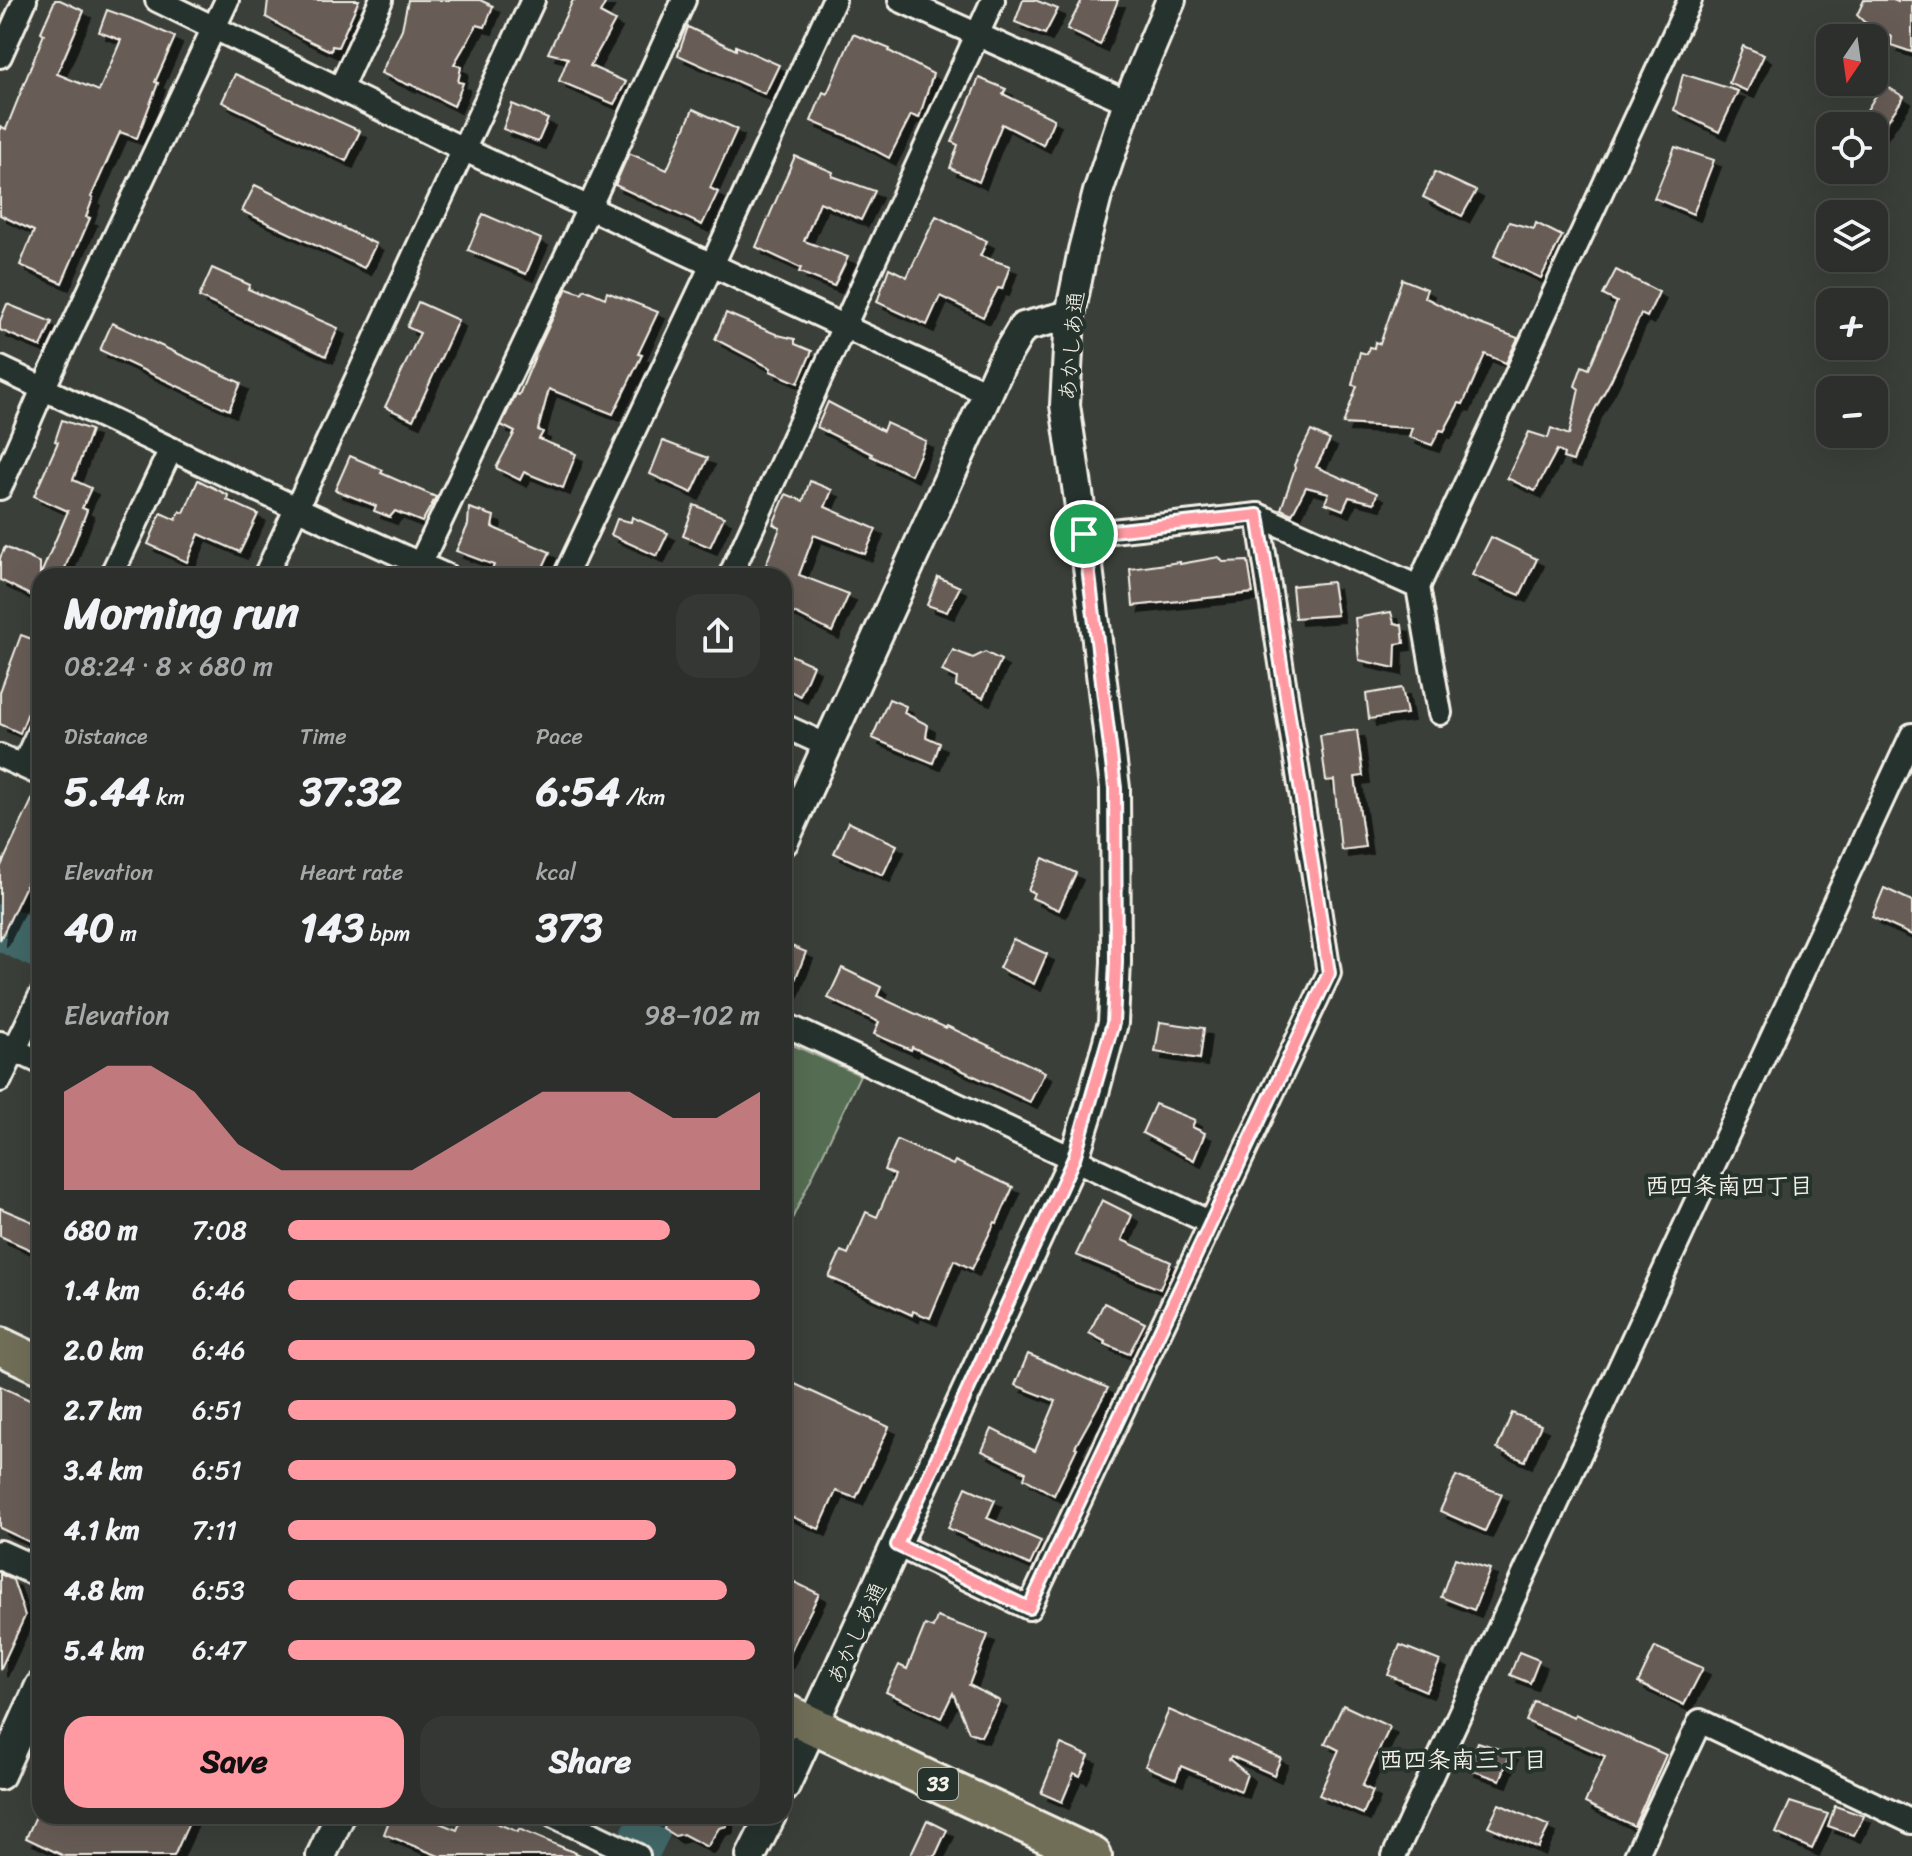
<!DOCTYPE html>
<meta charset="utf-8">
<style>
body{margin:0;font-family:Sriracha,"Klee One",sans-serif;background:#343733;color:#f1f3f6;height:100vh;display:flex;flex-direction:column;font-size:30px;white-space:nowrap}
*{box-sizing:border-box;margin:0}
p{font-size:26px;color:#a6a9a9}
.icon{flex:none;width:44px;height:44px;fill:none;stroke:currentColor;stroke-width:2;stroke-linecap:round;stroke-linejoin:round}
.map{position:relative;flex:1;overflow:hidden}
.side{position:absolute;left:32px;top:568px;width:760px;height:1256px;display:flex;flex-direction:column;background:#2c2f2b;border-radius:24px;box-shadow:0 8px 32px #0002,0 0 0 2px #484a47}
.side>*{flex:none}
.needle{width:52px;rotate:193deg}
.tools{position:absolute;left:1816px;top:24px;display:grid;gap:16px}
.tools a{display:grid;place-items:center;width:72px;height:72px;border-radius:16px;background:#2c2f2b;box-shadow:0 8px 32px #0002,0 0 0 2px #484a47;font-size:40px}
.pin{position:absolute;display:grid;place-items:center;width:68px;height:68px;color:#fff;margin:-34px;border:4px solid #fff;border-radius:50%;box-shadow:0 2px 8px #0007}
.round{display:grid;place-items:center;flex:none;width:84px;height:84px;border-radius:24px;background:#343733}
.overview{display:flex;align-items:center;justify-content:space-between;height:136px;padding:0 32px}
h1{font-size:44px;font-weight:800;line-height:60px}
.figures{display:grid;grid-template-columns:repeat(3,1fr);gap:12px;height:136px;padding:8px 32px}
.figures div{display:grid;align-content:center}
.figures b{font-size:40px;font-weight:800}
.figures small{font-size:22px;font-weight:400}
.figures p{font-size:22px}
.chart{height:224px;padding:16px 32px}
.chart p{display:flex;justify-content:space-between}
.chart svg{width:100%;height:144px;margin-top:8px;fill:#ff9aa2;opacity:.7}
.button{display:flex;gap:16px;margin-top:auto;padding:16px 32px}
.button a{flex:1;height:92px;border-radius:24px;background:#ff9aa2;color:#111;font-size:32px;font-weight:800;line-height:92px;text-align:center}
.button a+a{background:#343733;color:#f1f3f6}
ul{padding:0 32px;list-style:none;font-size:26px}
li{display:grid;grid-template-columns:128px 96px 1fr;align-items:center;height:60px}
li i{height:20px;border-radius:10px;background:#ff9aa2}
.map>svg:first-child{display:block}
</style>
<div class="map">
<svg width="1912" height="1856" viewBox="0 0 1912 1856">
<defs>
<filter id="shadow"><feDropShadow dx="7" dy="7" stdDeviation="0" flood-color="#0009"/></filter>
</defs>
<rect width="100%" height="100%" fill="#3a3f39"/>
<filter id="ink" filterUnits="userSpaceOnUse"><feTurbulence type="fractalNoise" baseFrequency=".0125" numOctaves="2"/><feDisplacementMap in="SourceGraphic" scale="16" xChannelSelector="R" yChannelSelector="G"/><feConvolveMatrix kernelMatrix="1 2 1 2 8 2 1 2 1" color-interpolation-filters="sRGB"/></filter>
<g filter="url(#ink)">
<!-- green -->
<polygon fill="#556d53" stroke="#a4af9e" stroke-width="2" points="784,1041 860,1075 784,1236"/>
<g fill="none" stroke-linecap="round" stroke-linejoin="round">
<!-- river -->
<g stroke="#436767" stroke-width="46">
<polyline points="0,927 40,946"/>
<polyline points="634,1856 654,1816"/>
</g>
</g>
<!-- building -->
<g fill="#685c56" stroke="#f4f1e8" stroke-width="2" filter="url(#shadow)">
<polygon points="55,0 60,0 84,11 57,74 99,91 121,40 99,32 107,10 141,22 175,37 155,82 158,83 137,138 120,132 91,197 93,198 86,217 90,218 62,283 20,265 34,231 0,215 0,126 6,129 44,34 41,32"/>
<polygon points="268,0 359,0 338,47 332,46 331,51 299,36 266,17"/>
<polygon points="408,0 480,0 493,6 485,27 477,25 454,64 461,67 458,82 463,83 454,106 410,84 409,85 381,73 402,29"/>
<polygon points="573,0 607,0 600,13 615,21 590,66 626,82 614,104 559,81 568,58 548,53"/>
<polygon points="1023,0 1035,0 1058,9 1045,34 1015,22"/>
<polygon points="1082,0 1118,0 1100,45 1067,29"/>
<polygon points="1864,0 1893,0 1898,2 1898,0 1912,0 1912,52 1891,45 1892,37 1864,22 1857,15"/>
<polygon points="688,27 736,50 736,46 779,65 765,94 678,55"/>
<polygon points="853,34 890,49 889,51 933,74 919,118 911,115 889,158 854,139 811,121 823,92 827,94"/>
<polygon points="1743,46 1764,55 1747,91 1729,83"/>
<polygon points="235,74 360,131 346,161 222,102"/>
<polygon points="1683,74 1738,91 1719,132 1674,110"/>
<polygon points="979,78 1006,89 1003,94 1054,119 1043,145 1002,124 979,182 950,168 958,145 952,142"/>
<polygon points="1883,84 1904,97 1878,135 1874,132 1874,126 1864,126 1859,123"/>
<polygon points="512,104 548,119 538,142 503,129"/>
<polygon points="693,109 737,129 710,188 718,192 702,225 615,185 629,153 667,170"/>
<polygon points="1675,147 1714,160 1693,214 1654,198"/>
<polygon points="795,156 833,172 832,176 875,191 861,220 820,202 804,241 848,257 834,286 799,272 801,268 756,247"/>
<polygon points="1435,172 1476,191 1462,216 1423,197"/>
<polygon points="255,185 376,244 364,268 242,211"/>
<polygon points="483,214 541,239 526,274 468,250"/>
<polygon points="936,216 987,241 980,256 1010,266 1002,289 998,288 983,317 940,296 927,325 877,302 889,268 907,277"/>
<polygon points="1509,222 1534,229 1536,223 1562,236 1541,278 1494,256"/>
<polygon points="212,268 250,285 248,289 338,328 326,356 199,297"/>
<polygon points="1616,270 1659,292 1647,317 1641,314 1611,380 1594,411 1573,461 1563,458 1564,454 1557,450 1535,491 1507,478 1529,432 1548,438 1551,428 1569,435 1579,389 1575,386 1582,366 1589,369 1617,302 1603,295"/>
<polygon points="1402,279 1427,289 1424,297 1469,320 1518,338 1506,363 1485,354 1463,404 1459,403 1444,431 1440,430 1432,445 1409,437 1412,428 1343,424 1357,386 1352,385 1360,352 1367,354 1369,347 1374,348 1375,342 1380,344"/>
<polygon points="567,288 582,293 584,289 605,298 607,292 658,312 638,354 642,355 613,414 549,389 538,430 543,432 539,439 576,454 563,488 524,472 520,480 496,468 515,432 501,425 516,394 519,395 539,347"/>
<polygon points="418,302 458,320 413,420 385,407 420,333 407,327"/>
<polygon points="7,304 52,322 41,347 0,330 0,321"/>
<polygon points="726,313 778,335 795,339 795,344 812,351 798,383 770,371 771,368 715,339"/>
<polygon points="112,323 241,383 229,410 100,350"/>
<polygon points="828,402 883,431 886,423 926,441 911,475 871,456 872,454 817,427"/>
<polygon points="62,420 91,430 73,480 91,488 82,508 87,510 62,576 40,576 68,511 34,496 58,442 55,441"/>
<polygon points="1311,431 1330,440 1316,467 1377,493 1374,503 1349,497 1343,510 1325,503 1329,493 1306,487 1292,514 1281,509 1295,468 1294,465"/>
<polygon points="663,441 708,458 692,493 650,474"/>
<polygon points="350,456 383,470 381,473 436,497 422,522 395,511 390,517 374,511 376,506 335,490"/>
<polygon points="198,480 228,495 227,500 258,514 240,552 199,534 187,562 148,544 161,513 176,520 180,511 184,513"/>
<polygon points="810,481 832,490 825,507 876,529 865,554 814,535 799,575 849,594 832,632 784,608 784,576 762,575 780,528 773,524 786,494 803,501"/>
<polygon points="694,505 724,517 710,547 683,536"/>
<polygon points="469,508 494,516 492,527 496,529 550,552 539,576 507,576 492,570 494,565 456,551 468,525"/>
<polygon points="632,517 668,533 657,556 611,535 617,519 631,522"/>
<polygon points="1491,537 1537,559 1520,595 1472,575"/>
<polygon points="5,547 40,563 40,600 0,580 0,558"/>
<polygon points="1219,557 1223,562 1248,561 1253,593 1133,606 1130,569 1180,562 1180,564"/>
<polygon points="938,577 960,587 947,612 927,605"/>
<polygon points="1332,582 1337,615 1295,618 1292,586"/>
<polygon points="1391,612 1394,623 1402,625 1404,643 1396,644 1395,668 1359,660 1355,618"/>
<polygon points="21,635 40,642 40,681 20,733 0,724 0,692"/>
<polygon points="953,650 973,658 985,652 1001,660 983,698 956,686 957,678 942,671"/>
<polygon points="784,652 813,665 800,696 784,688"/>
<polygon points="1402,688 1407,714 1369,719 1366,694"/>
<polygon points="889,699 906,706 904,713 928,725 926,737 940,743 933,763 872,738"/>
<polygon points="1357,730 1363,776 1355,777 1365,847 1341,850 1334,780 1326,781 1320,735"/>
<polygon points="38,787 40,788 40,856 0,940 0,868"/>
<polygon points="848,822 897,845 883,875 834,853"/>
<polygon points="1043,858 1076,873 1059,910 1032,898 1034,893 1028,890"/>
<polygon points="1884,888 1912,901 1912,935 1872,917"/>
<polygon points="1013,939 1047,954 1034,984 999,968"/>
<polygon points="784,943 806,952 785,1005 784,1005"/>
<polygon points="842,968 881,987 877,996 946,1028 947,1026 1045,1072 1030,1102 912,1047 911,1050 874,1034 879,1022 828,998"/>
<polygon points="1160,1022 1204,1028 1200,1059 1155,1052"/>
<polygon points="1155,1104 1195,1120 1192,1127 1205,1133 1194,1160 1142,1133"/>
<polygon points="897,1140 953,1165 955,1161 1013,1187 997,1223 995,1222 972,1269 954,1260 930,1318 913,1311 912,1315 829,1277 841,1251 848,1254 866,1212 877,1217 895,1175 884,1170"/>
<polygon points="1102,1200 1132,1215 1122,1240 1171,1262 1160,1289 1076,1255"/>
<polygon points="0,1208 40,1225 40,1234 31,1250 0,1236"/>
<polygon points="1104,1303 1145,1323 1129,1354 1105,1344 1106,1342 1089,1333"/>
<polygon points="1028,1354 1108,1388 1075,1447 1077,1448 1054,1495 1024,1478 1026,1472 982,1451 992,1429 1035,1451 1056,1401 1015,1385"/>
<polygon points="784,1379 889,1427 856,1498 836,1491 819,1529 784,1513"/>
<polygon points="0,1386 40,1405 40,1547 0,1528"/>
<polygon points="1512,1413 1541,1425 1525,1461 1497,1449"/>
<polygon points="1456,1476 1502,1494 1485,1531 1440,1511"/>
<polygon points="966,1487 995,1500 987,1518 1041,1541 1030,1565 948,1528"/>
<polygon points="1455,1558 1490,1569 1474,1610 1441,1597"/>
<polygon points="0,1574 13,1580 25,1616 0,1670"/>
<polygon points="784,1577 819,1594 784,1664"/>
<polygon points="937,1617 988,1635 969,1685 1000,1701 981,1736 969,1732 953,1693 941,1718 886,1692 899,1665 907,1669 925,1625 933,1628"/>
<polygon points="1400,1645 1440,1661 1426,1691 1388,1675"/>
<polygon points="1655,1647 1703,1668 1684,1705 1638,1683"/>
<polygon points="1519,1652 1539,1660 1530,1683 1510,1675"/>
<polygon points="1534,1701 1574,1717 1575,1714 1666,1755 1634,1826 1585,1803 1605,1756 1526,1721"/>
<polygon points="1343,1705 1390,1727 1362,1786 1373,1791 1363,1814 1319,1795 1339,1750 1325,1743"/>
<polygon points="1169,1710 1281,1758 1274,1775 1231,1756 1229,1759 1247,1774 1241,1791 1181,1766 1176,1779 1145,1766"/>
<polygon points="1478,1742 1511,1753 1500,1780 1468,1769"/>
<polygon points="1061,1744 1089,1756 1080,1776 1074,1773 1062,1802 1041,1793"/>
<polygon points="1790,1802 1828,1814 1812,1849 1776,1833"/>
<polygon points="1499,1804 1549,1826 1538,1848 1488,1826"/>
<polygon points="1835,1806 1864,1816 1854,1835 1828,1826"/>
<polygon points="36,1816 192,1816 174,1856 64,1856 26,1838"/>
<polygon points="391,1816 422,1816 457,1830 463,1816 479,1816 518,1832 519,1829 583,1856 439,1856 384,1834"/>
<polygon points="647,1816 726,1816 727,1826 719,1828 707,1847 683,1834 675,1836 664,1829 665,1825"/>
<polygon points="927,1820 947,1830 935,1856 910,1856"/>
</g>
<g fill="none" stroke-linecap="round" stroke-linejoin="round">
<!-- minor casing -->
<g stroke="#f4f1e8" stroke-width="28">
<g id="minor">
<polyline points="157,0 465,150 987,393"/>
<polyline points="900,0 1128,102"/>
<polyline points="0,56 25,0"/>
<polyline points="340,89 381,0"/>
<polyline points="0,368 296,508 420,564"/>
<polyline points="0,488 43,389 227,0"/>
<polyline points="1258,515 1418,587 1440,713"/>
<polyline points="111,576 171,449"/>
<polyline points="265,576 533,0"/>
<polyline points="447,576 420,564 589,208 684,0"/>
<polyline points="565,576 712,265 834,0"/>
<polyline points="730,576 993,0"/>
<polyline points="1418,587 1690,0"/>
<polyline points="784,726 828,746"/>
<polyline points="0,756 40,774"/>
<polyline points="23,766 40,729"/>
<polyline points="784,1024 1211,1223"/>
<polyline points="0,1043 40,1062"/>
<polyline points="0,1080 40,997"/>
<polyline points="897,1545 1029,1608 1329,973 1258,515 1084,534"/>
<polyline points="554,1816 638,1856"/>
<polyline points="1394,1856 1912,735"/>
<polyline points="1636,1856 1700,1721 1912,1822"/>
</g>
</g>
<!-- tertiary casing -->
<g stroke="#f4f1e8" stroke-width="34">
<g id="tertiary">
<polyline points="784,841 1001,364 1023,327 1070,315"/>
<polyline points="0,1555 40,1573"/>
<polyline points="0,1775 40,1686"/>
<polyline points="784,1788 1074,1158 1092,1100 1113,1023 1116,962 1115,788 1084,534 1065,405 1070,315 1083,250 1098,192 1128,102 1171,0"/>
<polyline points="321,1856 340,1816"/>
<polyline points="751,1856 771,1816"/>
</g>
</g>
<!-- primary casing -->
<g stroke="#f4f1e8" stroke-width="42">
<g id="primary">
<polyline points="0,1346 40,1365"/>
<polyline points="784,1712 1093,1856"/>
</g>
</g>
<!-- minor -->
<use href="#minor" stroke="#26332d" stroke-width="22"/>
<!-- tertiary -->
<use href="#tertiary" stroke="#26332d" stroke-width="28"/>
<!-- primary -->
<use href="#primary" stroke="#716e59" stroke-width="36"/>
</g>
</g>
<g fill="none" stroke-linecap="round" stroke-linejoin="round" filter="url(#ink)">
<!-- route casing -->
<g stroke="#fff" stroke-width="16">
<polygon id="route" points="1258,515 1329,973 1029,1608 897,1545 1074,1158 1113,1023 1116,962 1115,788 1084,534"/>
</g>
<!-- route -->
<use href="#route" stroke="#ff9aa2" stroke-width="10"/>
</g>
<g text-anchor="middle" stroke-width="8" stroke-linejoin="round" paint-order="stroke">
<!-- shield labels -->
<rect fill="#26332d" stroke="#b6b8b0" stroke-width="2" x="918" y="1768" width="40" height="32" rx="6"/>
<g font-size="20" font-weight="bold" fill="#f4f1e8">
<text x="938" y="1791">33</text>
</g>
<!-- street labels -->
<g font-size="22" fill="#f4f1e8" stroke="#26332d">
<text transform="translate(1071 346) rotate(-85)" y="8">あかしあ通</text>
<text transform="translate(856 1633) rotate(-65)" y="8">あかしあ通</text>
</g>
<!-- neighbourhood labels -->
<g font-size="24" font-weight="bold" fill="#f4f1e8" stroke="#26332d">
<text x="1729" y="1194">西四条南四丁目</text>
<text x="1463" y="1768">西四条南三丁目</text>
</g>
</g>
</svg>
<div class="tools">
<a><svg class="needle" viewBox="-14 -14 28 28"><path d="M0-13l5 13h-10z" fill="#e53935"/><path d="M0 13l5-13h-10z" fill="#a6a9a9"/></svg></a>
<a><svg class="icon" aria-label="locate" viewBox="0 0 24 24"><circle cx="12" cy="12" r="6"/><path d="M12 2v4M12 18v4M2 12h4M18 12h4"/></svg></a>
<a><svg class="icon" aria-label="layers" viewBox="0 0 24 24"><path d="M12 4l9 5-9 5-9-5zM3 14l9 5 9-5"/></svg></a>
<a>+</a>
<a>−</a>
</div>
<div class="pin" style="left:1084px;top:534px;background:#1e9e55"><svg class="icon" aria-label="arrive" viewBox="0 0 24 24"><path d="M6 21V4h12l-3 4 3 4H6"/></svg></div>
<section class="side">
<div class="overview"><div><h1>Morning run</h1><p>08:24 · 8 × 680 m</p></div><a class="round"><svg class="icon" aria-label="share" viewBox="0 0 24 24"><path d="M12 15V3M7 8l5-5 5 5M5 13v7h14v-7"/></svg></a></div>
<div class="figures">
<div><p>Distance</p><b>5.44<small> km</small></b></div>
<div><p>Time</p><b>37:32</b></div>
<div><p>Pace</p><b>6:54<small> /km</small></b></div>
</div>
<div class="figures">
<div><p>Elevation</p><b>40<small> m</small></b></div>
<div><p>Heart rate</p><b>143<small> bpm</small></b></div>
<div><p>kcal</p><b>373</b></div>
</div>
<div class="chart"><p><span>Elevation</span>98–102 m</p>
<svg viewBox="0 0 160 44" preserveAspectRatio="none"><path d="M0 44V14L10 6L20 6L30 14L40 30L50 38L60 38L70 38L80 38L90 30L100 22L110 14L120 14L130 14L140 22L150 22L160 14V44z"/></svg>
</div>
<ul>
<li><b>680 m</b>7:08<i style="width:81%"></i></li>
<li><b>1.4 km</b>6:46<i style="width:100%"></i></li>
<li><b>2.0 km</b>6:46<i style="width:99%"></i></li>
<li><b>2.7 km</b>6:51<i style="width:95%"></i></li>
<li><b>3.4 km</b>6:51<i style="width:95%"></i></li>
<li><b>4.1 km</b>7:11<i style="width:78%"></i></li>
<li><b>4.8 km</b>6:53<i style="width:93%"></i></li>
<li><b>5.4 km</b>6:47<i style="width:99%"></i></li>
</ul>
<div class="button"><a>Save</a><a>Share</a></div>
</section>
</div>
